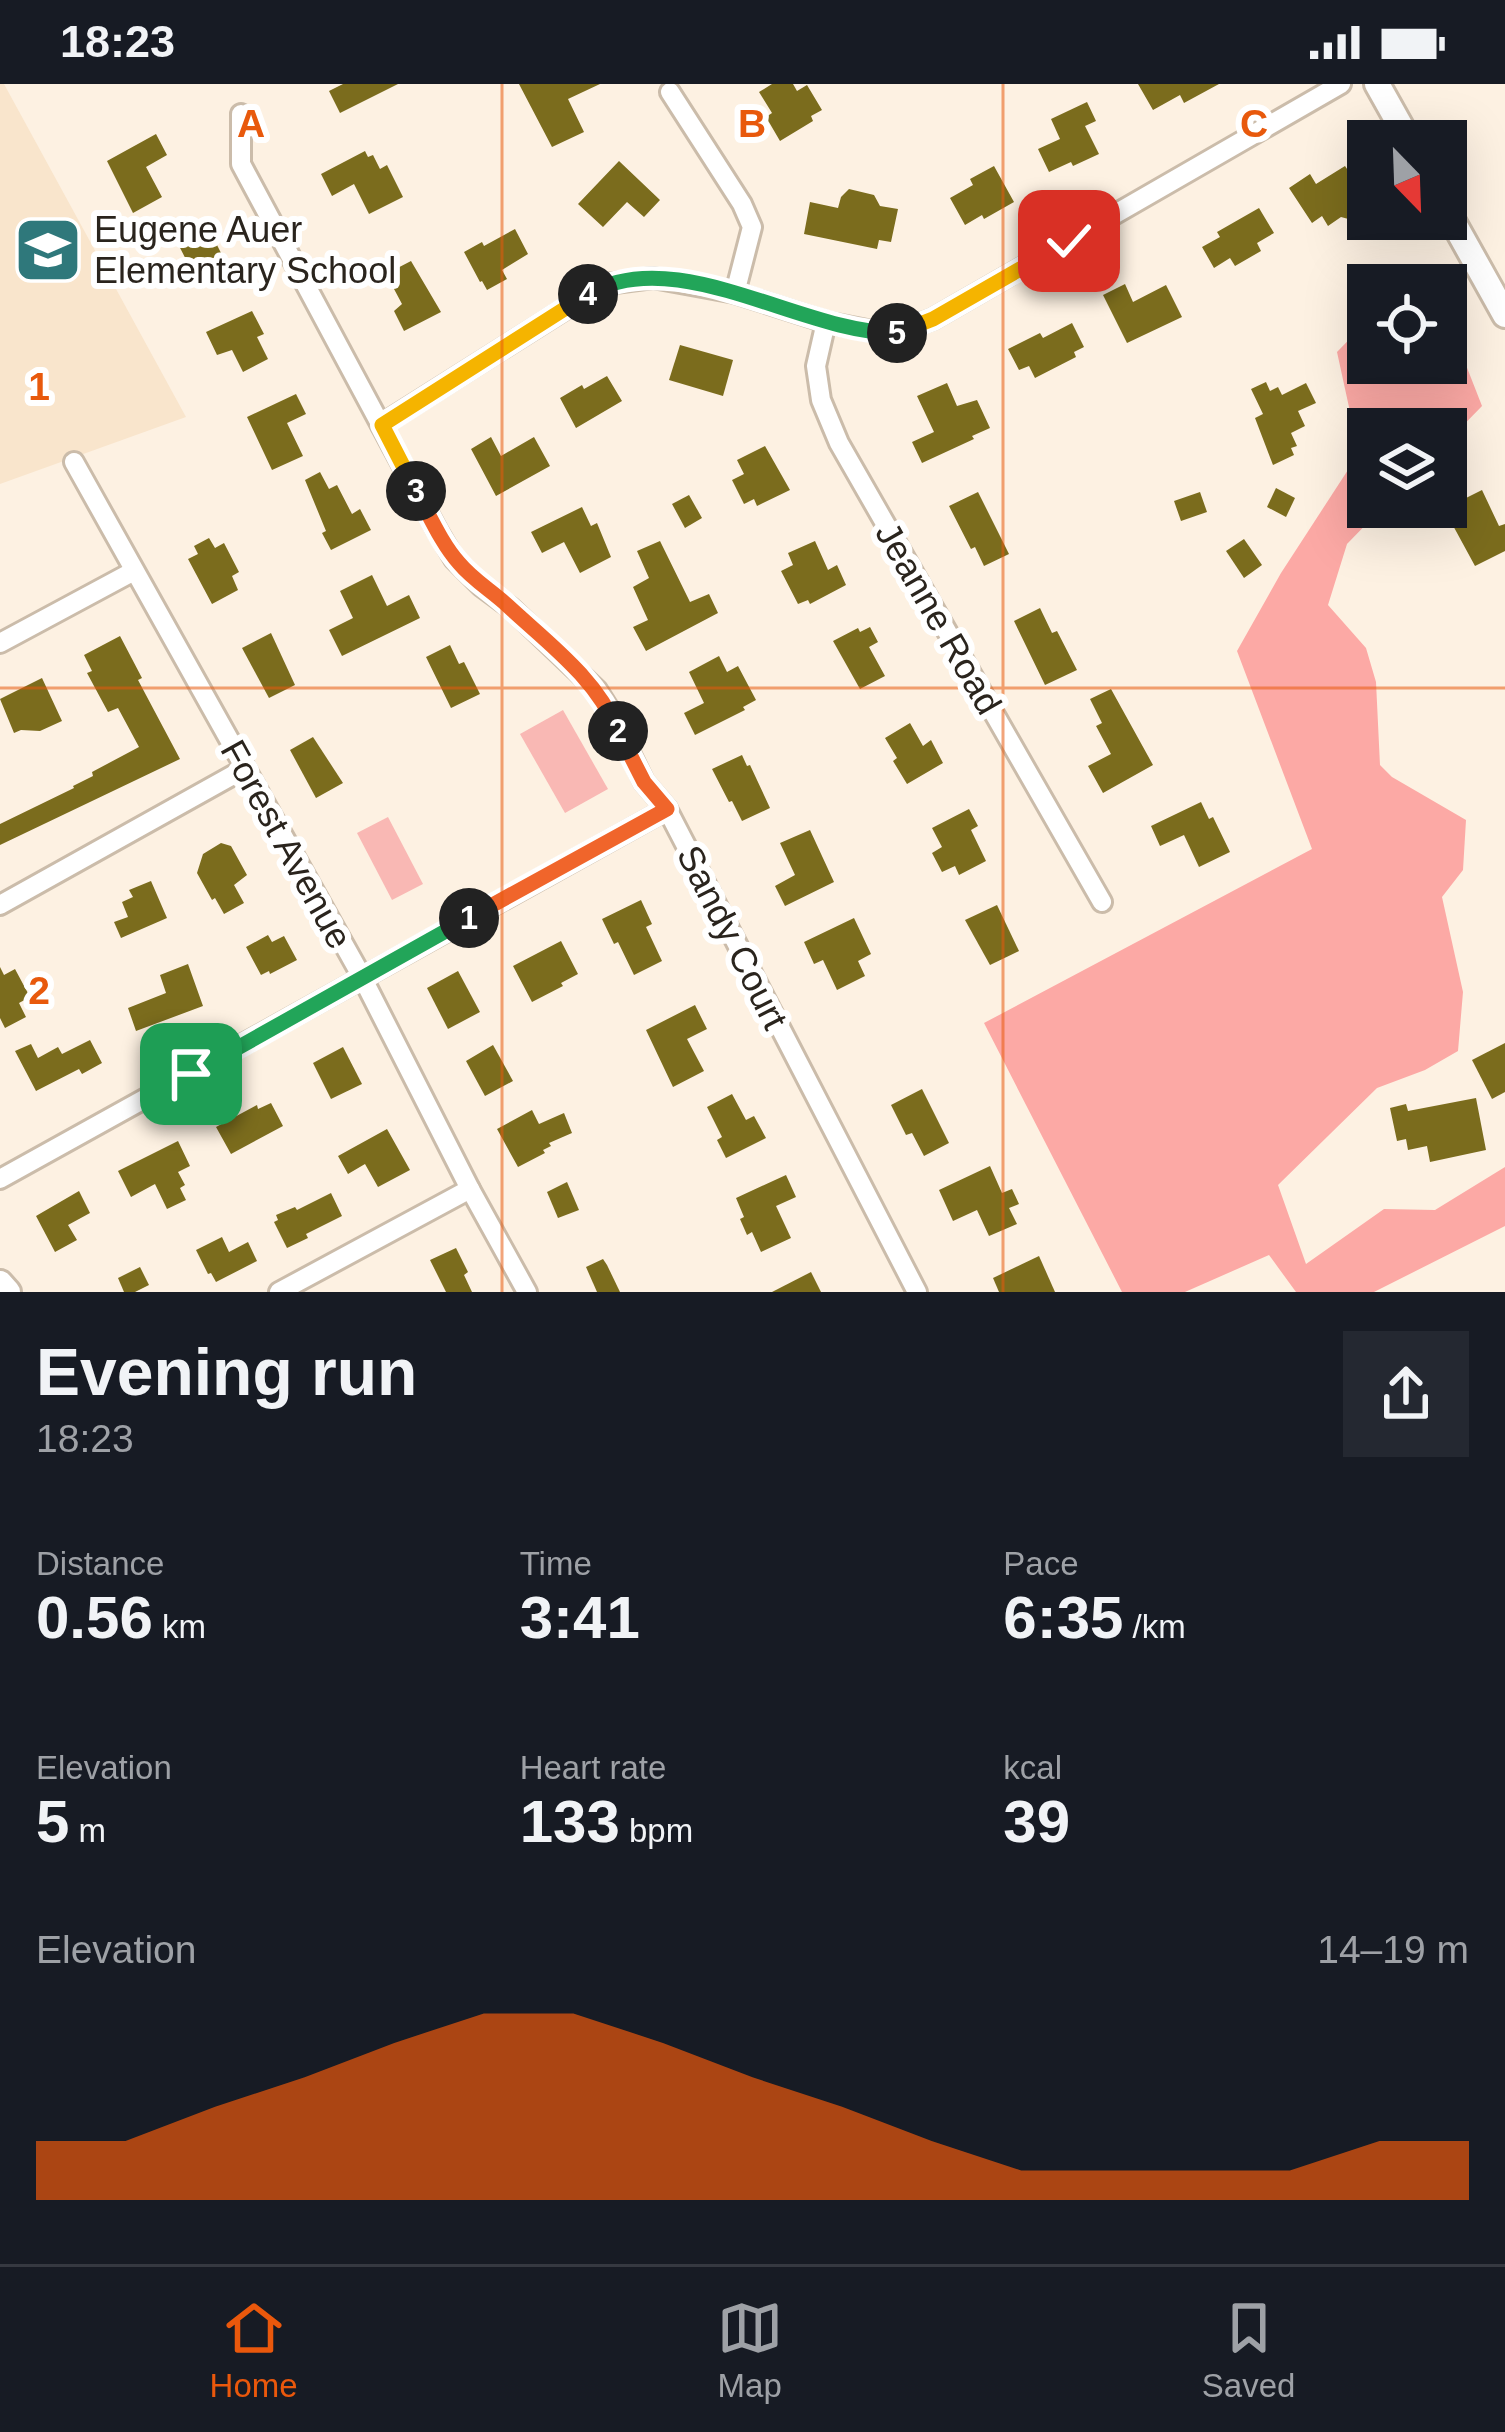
<!DOCTYPE html>
<meta charset="utf-8">
<style>
body{margin:0;font-family:Arial,sans-serif;background:#242831;color:#f1f3f6;height:100vh;display:flex;flex-direction:column;font-size:45px;white-space:nowrap}
*{box-sizing:border-box;margin:0}
p{font-size:39px;color:#9ea1a6}
.icon{flex:none;width:66px;height:66px;fill:none;stroke:currentColor;stroke-width:2;stroke-linecap:round;stroke-linejoin:round}
.map{position:relative;height:1208px;overflow:hidden}
.side{display:flex;flex-direction:column;background:#171b24;flex:1}
.side>*{flex:none}
.needle{width:78px;rotate:157deg}
.buttons{position:absolute;left:1347px;top:36px;display:grid;gap:24px}
.buttons a{display:grid;place-items:center;width:120px;height:120px;border-radius:0px;background:#171b24;box-shadow:0 12px 48px #0002;font-size:60px}
.pin{position:absolute;display:grid;place-items:center;width:102px;height:102px;color:#fff;margin:-51px;border-radius:24px;box-shadow:0 6px 18px #0006}
.km{position:absolute;width:60px;height:60px;margin:-30px;border-radius:50%;background:#222;color:#fff;font-size:33px;line-height:60px;text-align:center}
.round{display:grid;place-items:center;flex:none;width:126px;height:126px;border-radius:0px;background:#242831}
.summary{display:flex;align-items:center;justify-content:space-between;height:204px;padding:0 36px}
h1{font-size:66px;font-weight:700;line-height:90px}
.figures{display:grid;grid-template-columns:repeat(3,1fr);gap:18px;height:204px;padding:12px 36px}
.figures div{display:grid;align-content:center}
.figures b{font-size:60px;font-weight:700}
.figures small{font-size:33px;font-weight:400}
.figures p{font-size:33px}
.chart{height:336px;padding:24px 36px}
.chart p{display:flex;justify-content:space-between}
.chart svg{width:100%;height:216px;margin-top:12px;fill:#ea580c;opacity:.7}
.status{display:flex;justify-content:space-between;align-items:center;height:84px;padding:0 60px;background:#171b24;direction:ltr}
.status svg{height:33px;fill:currentColor}
.dock{display:flex;justify-content:space-around;align-items:center;height:168px;border-top:3px solid #363941;background:#171b24;font-size:33px;color:#9ea1a6}
.dock a{display:grid;justify-items:center;gap:6px}
.dock .selected{color:#ea580c}
.map>svg:first-child{display:block}
</style>
<div class="status"><b>18:23</b><svg viewBox="0 0 49 12"><path d="M0 12V9h3v3zM5 12V6h3v6zM10 12V3h3v9zM15 12V0h3v12zM26 1h20v11H26zM47 4h2v5h-2z"/></svg></div>
<div class="map">
<svg width="1505" height="1208" viewBox="0 0 1505 1208">
<rect width="100%" height="100%" fill="#fdf1e2"/>
<!-- built -->
<polygon fill="#f9e5cc" points="0,0 4,0 186,333 0,400"/>
<!-- green -->
<g fill="#f9b8b4">
<polygon points="563,626 608,705 565,729 520,650"/>
<polygon points="388,733 423,800 392,816 357,749"/>
</g>
<!-- forest -->
<polygon fill="#fca9a5" points="1446,230 1482,322 1446,359 1446,345 1368,345 1368,423 1383,423 1347,460 1328,521 1366,564 1376,598 1380,681 1392,693 1466,736 1463,786 1442,813 1463,908 1458,967 1425,986 1377,1004 1278,1101 1306,1180 1384,1125 1435,1126 1505,1083 1505,1142 1374,1208 1296,1208 1269,1171 1185,1208 1122,1208 984,939 1312,765 1237,567 1281,489 1359,369 1337,268 1368,236 1368,279 1446,279"/>
<!-- building -->
<g fill="#7b6c1d">
<polygon points="343,0 398,0 340,29 329,7"/>
<polygon points="519,0 600,0 568,15 584,48 552,63"/>
<polygon points="772,0 793,0 797,7 807,1 822,26 811,32 813,37 780,57 766,33 772,29 759,8"/>
<polygon points="1138,0 1219,0 1184,19 1180,11 1153,26"/>
<polygon points="1087,18 1096,37 1085,42 1099,70 1073,82 1071,78 1049,88 1038,65 1060,55 1051,35"/>
<polygon points="156,50 167,71 146,83 162,113 133,129 107,77"/>
<polygon points="365,67 368,73 373,71 380,85 387,81 403,113 369,130 354,100 332,112 321,90"/>
<polygon points="619,77 660,116 644,133 627,118 603,143 578,120"/>
<polygon points="994,82 1014,118 984,135 982,131 965,141 950,114 973,101 970,95"/>
<polygon points="1345,82 1362,107 1350,114 1367,140 1341,133 1328,142 1322,132 1312,139 1289,104 1310,90 1316,100"/>
<polygon points="849,105 874,111 880,122 898,125 891,158 879,156 877,165 804,150 810,118 838,124 841,113"/>
<polygon points="1259,124 1274,149 1257,159 1261,167 1235,182 1230,174 1214,184 1202,163 1220,153 1217,148"/>
<polygon points="205,137 221,169 218,170 228,191 201,205 174,152"/>
<polygon points="515,145 528,170 502,186 507,195 487,206 482,197 480,198 464,168 482,158 484,162"/>
<polygon points="411,177 441,228 404,247 394,227 402,220 386,190"/>
<polygon points="1125,200 1133,218 1166,201 1182,233 1127,259 1103,211"/>
<polygon points="252,227 264,250 257,253 268,275 243,288 232,266 217,271 206,248"/>
<polygon points="1072,239 1084,263 1074,268 1076,273 1035,294 1029,282 1019,286 1008,265 1040,249 1043,254"/>
<polygon points="680,261 733,276 723,312 669,296"/>
<polygon points="607,292 622,317 576,344 560,314 582,301 584,305"/>
<polygon points="1266,298 1270,307 1278,303 1282,311 1306,299 1316,319 1298,327 1305,342 1291,349 1297,362 1291,364 1294,371 1273,381 1255,334 1263,330 1251,305"/>
<polygon points="947,299 957,322 977,316 990,344 972,352 974,355 922,379 912,358 934,348 917,312"/>
<polygon points="296,310 306,330 287,339 303,372 272,386 247,333"/>
<polygon points="491,353 501,372 534,353 550,382 496,412 471,365"/>
<polygon points="765,362 790,406 757,422 754,415 744,420 732,396 744,390 737,376"/>
<polygon points="320,388 329,405 337,401 352,430 360,425 371,446 331,466 322,449 326,447 305,396"/>
<polygon points="1276,404 1295,414 1286,433 1267,423"/>
<polygon points="1482,406 1499,442 1505,440 1505,467 1475,482 1444,425"/>
<polygon points="978,408 1009,470 984,482 975,463 971,465 949,422"/>
<polygon points="1200,408 1207,428 1181,437 1174,417"/>
<polygon points="689,411 702,434 685,444 672,420"/>
<polygon points="582,423 591,442 597,439 611,473 580,489 564,458 542,469 531,448"/>
<polygon points="209,454 215,464 224,459 239,488 232,492 238,506 212,520 188,475 198,470 194,462"/>
<polygon points="1244,455 1262,481 1244,494 1226,467"/>
<polygon points="660,457 690,518 709,510 718,529 646,567 633,543 648,536 633,503 649,494 637,467"/>
<polygon points="815,457 828,486 837,481 846,501 810,520 808,516 798,520 781,487 793,481 788,469"/>
<polygon points="372,491 387,522 409,511 420,534 342,572 329,546 353,534 340,507"/>
<polygon points="1040,524 1052,549 1057,547 1077,586 1045,601 1014,537"/>
<polygon points="870,543 878,558 869,563 885,592 860,605 833,557 858,544 860,548"/>
<polygon points="271,549 295,601 269,614 242,564"/>
<polygon points="120,552 142,594 138,596 180,675 0,761 0,740 74,704 73,702 93,692 92,688 139,663 118,624 108,628 87,589 92,587 84,571"/>
<polygon points="450,561 459,580 464,578 480,610 451,624 426,573"/>
<polygon points="719,572 727,588 738,582 756,616 743,623 745,626 695,651 684,629 704,619 689,588"/>
<polygon points="42,594 62,637 40,647 21,646 14,649 0,615"/>
<polygon points="1111,605 1153,681 1103,709 1088,682 1111,670 1096,642 1102,639 1090,615"/>
<polygon points="910,639 923,662 931,656 943,679 907,700 893,677 897,674 885,654"/>
<polygon points="313,653 343,699 316,714 290,666"/>
<polygon points="742,671 747,682 750,681 770,724 742,737 732,717 729,718 712,685"/>
<polygon points="1201,718 1209,735 1213,733 1230,768 1199,783 1184,751 1160,762 1151,742"/>
<polygon points="969,725 978,742 971,746 986,777 959,791 955,782 942,788 932,769 942,763 932,744"/>
<polygon points="810,746 834,798 785,822 775,802 795,791 780,759"/>
<polygon points="221,759 231,762 247,791 234,801 244,819 224,830 215,814 212,816 197,789 203,770"/>
<polygon points="151,797 167,834 121,854 114,838 128,833 122,818 133,813 129,806"/>
<polygon points="641,816 652,840 646,843 662,877 634,891 618,858 614,860 602,835"/>
<polygon points="997,821 1019,867 990,881 965,836"/>
<polygon points="854,834 871,870 858,877 865,892 837,906 823,876 814,880 804,858"/>
<polygon points="268,851 272,858 284,852 297,876 270,890 269,887 261,891 246,863"/>
<polygon points="561,857 578,890 561,899 563,902 532,918 513,882"/>
<polygon points="188,880 203,922 136,947 128,924 166,909 160,891"/>
<polygon points="0,883 4,891 15,885 30,913 19,919 26,933 5,944 0,934"/>
<polygon points="458,887 480,928 448,945 427,904"/>
<polygon points="695,921 707,945 687,955 704,987 673,1003 646,946"/>
<polygon points="90,956 102,979 82,990 79,985 36,1007 15,967 31,960 38,974 58,963 62,970"/>
<polygon points="1505,959 1505,1008 1492,1015 1472,976"/>
<polygon points="493,961 513,997 485,1012 466,977"/>
<polygon points="343,963 362,1000 331,1015 313,979"/>
<polygon points="922,1005 949,1059 924,1072 912,1049 906,1051 891,1021"/>
<polygon points="732,1010 746,1036 754,1032 766,1054 726,1074 717,1056 722,1053 707,1023"/>
<polygon points="1476,1014 1486,1066 1430,1078 1427,1062 1408,1066 1406,1055 1397,1057 1390,1024 1406,1020 1408,1027"/>
<polygon points="271,1019 283,1042 231,1070 216,1043 257,1021 258,1025"/>
<polygon points="532,1026 539,1040 564,1029 572,1049 549,1059 551,1062 543,1066 545,1069 518,1083 497,1045"/>
<polygon points="387,1045 410,1086 378,1103 365,1080 348,1090 338,1072"/>
<polygon points="178,1057 190,1082 178,1088 185,1101 180,1104 186,1116 167,1125 155,1100 131,1113 118,1087"/>
<polygon points="990,1082 1002,1109 1012,1105 1019,1120 1009,1124 1017,1140 989,1152 977,1126 953,1137 939,1106"/>
<polygon points="786,1091 796,1113 776,1122 791,1154 761,1168 752,1148 747,1151 740,1135 744,1133 736,1114"/>
<polygon points="567,1098 579,1126 558,1134 547,1108"/>
<polygon points="79,1107 90,1129 68,1141 77,1156 55,1168 36,1132"/>
<polygon points="331,1109 342,1132 306,1150 308,1154 287,1164 274,1138 278,1136 276,1131 295,1123 297,1126"/>
<polygon points="222,1153 229,1168 248,1158 257,1177 216,1198 211,1189 208,1190 196,1166"/>
<polygon points="456,1164 468,1188 464,1191 472,1208 446,1208 430,1176"/>
<polygon points="1039,1172 1055,1208 999,1208 993,1194"/>
<polygon points="603,1175 607,1181 620,1208 597,1208 586,1183"/>
<polygon points="140,1183 149,1201 135,1208 124,1208 118,1194"/>
<polygon points="811,1188 821,1208 772,1208"/>
</g>
<g fill="none" stroke-linecap="round" stroke-linejoin="round">
<!-- street casing -->
<g stroke="#cbbcaa" stroke-width="24">
<g id="street">
<polyline points="670,8 742,120 752,143 735,209"/>
<polyline points="241,30 241,80 437,446 454,475 481,502 511,524 597,606 609,625 644,698 667,725 917,1208"/>
<polyline points="826,238 816,282 821,316 839,359 1102,818"/>
<polyline points="381,341 592,208 607,200 653,194 735,209 826,238 877,248 895,249 933,235 1341,0"/>
<polyline points="74,378 362,893 470,1105 527,1208"/>
<polyline points="0,559 134,487"/>
<polyline points="0,821 244,685"/>
<polyline points="0,1095 667,725"/>
<polyline points="279,1208 470,1105"/>
</g>
</g>
<!-- secondary casing -->
<g stroke="#cbbcaa" stroke-width="30">
<g id="secondary">
<polyline points="1377,0 1409,57"/>
<polyline points="1446,125 1505,231"/>
<polyline points="0,1199 8,1208"/>
</g>
</g>
<!-- street -->
<use href="#street" stroke="#fff" stroke-width="18"/>
<!-- secondary -->
<use href="#secondary" stroke="#fff" stroke-width="24"/>
</g>
<g fill="none" stroke-linecap="round" stroke-linejoin="round">
<!-- split-1 casing -->
<g stroke="#fff" stroke-width="24">
<polyline id="split-1" points="191,990 469,834"/>
</g>
<!-- split-2 casing -->
<g stroke="#fff" stroke-width="24">
<polyline id="split-2" points="469,834 667,725 644,698 618,647"/>
</g>
<!-- split-3 casing -->
<g stroke="#fff" stroke-width="24">
<path id="split-3" d="M416 407C429 430 441 459 459 479 473 496 492 507 508 522 549 560 596 594 618 647"/>
</g>
<!-- split-4 casing -->
<g stroke="#fff" stroke-width="24">
<polyline id="split-4" points="416,407 382,341 588,210"/>
</g>
<!-- split-5 casing -->
<g stroke="#fff" stroke-width="24">
<path id="split-5" d="M588 210C677 158 802 250 897 249"/>
</g>
<!-- split-6 casing -->
<g stroke="#fff" stroke-width="24">
<polyline id="split-6" points="897,249 933,235 1069,157"/>
</g>
<!-- split-1 -->
<use href="#split-1" stroke="#22a559" stroke-width="15"/>
<!-- split-2 -->
<use href="#split-2" stroke="#f0652b" stroke-width="15"/>
<!-- split-3 -->
<use href="#split-3" stroke="#f0652b" stroke-width="15"/>
<!-- split-4 -->
<use href="#split-4" stroke="#f5b400" stroke-width="15"/>
<!-- split-5 -->
<use href="#split-5" stroke="#22a559" stroke-width="15"/>
<!-- split-6 -->
<use href="#split-6" stroke="#f5b400" stroke-width="15"/>
</g>
<!-- grid -->
<path fill="none" stroke="#e8590c" stroke-width="3" stroke-opacity="0.55" d="M502 0V1208M1003 0V1208M0 604H1505"/>
<!-- icons -->
<defs>
<g id="school-square" transform="scale(3.45)"><rect x="-9" y="-9" width="18" height="18" rx="4" fill="#2f787b" stroke="#fff"/><path d="M0-5L7-2L0 1L-7-2ZM-4 1L0 2.5L4 1V4Q0 6-4 4Z" fill="#fff"/></g>
</defs>
<g fill-rule="evenodd">
<use href="#school-square" x="48" y="166"/>
</g>
<g text-anchor="middle" stroke-width="12" stroke-linejoin="round" paint-order="stroke">
<!-- poi labels -->
<g font-size="36" fill="#2a241d" stroke="#fff" text-anchor="start">
<text x="94" y="158">Eugene Auer<tspan x="94" dy="41">Elementary School</tspan></text>
</g>
<!-- street labels -->
<g font-size="36" fill="#2a241d" stroke="#fff">
<text transform="translate(939 534) rotate(60)" y="13">Jeanne Road</text>
<text transform="translate(287 760) rotate(61)" y="13">Forest Avenue</text>
<text transform="translate(733 853) rotate(63)" y="13">Sandy Court</text>
</g>
</g>
<g font-size="39" text-anchor="middle" font-weight="bold" fill="#e8590c" stroke="#fff" stroke-width="12" stroke-linejoin="round" paint-order="stroke">
<text x="251" y="53">A</text>
<text x="752" y="53">B</text>
<text x="1254" y="53">C</text>
<text x="39" y="316">1</text>
<text x="39" y="920">2</text>
</g>
</svg>
<div class="buttons">
<a><svg class="needle" viewBox="-14 -14 28 28"><path d="M0-13l5 13h-10z" fill="#e53935"/><path d="M0 13l5-13h-10z" fill="#9ea1a6"/></svg></a>
<a><svg class="icon" aria-label="locate" viewBox="0 0 24 24"><circle cx="12" cy="12" r="6"/><path d="M12 2v4M12 18v4M2 12h4M18 12h4"/></svg></a>
<a><svg class="icon" aria-label="layers" viewBox="0 0 24 24"><path d="M12 4l9 5-9 5-9-5zM3 14l9 5 9-5"/></svg></a>
</div>
<div class="pin" style="left:191px;top:990px;background:#1e9e55"><svg class="icon" aria-label="arrive" viewBox="0 0 24 24"><path d="M6 21V4h12l-3 4 3 4H6"/></svg></div>
<div class="pin" style="left:1069px;top:157px;background:#d93025"><svg class="icon" aria-label="check" viewBox="0 0 24 24"><path d="M5 12l5 5 9-10"/></svg></div>
<b class="km" style="left:469px;top:834px">1</b>
<b class="km" style="left:618px;top:647px">2</b>
<b class="km" style="left:416px;top:407px">3</b>
<b class="km" style="left:588px;top:210px">4</b>
<b class="km" style="left:897px;top:249px">5</b>
</div>
<section class="side">
<div class="summary"><div><h1>Evening run</h1><p>18:23</p></div><a class="round"><svg class="icon" aria-label="share" viewBox="0 0 24 24"><path d="M12 15V3M7 8l5-5 5 5M5 13v7h14v-7"/></svg></a></div>
<div class="figures">
<div><p>Distance</p><b>0.56<small> km</small></b></div>
<div><p>Time</p><b>3:41</b></div>
<div><p>Pace</p><b>6:35<small> /km</small></b></div>
</div>
<div class="figures">
<div><p>Elevation</p><b>5<small> m</small></b></div>
<div><p>Heart rate</p><b>133<small> bpm</small></b></div>
<div><p>kcal</p><b>39</b></div>
</div>
<div class="chart"><p><span>Elevation</span>14–19 m</p>
<svg viewBox="0 0 160 44" preserveAspectRatio="none"><path d="M0 44V32L10 32L20 25L30 19L40 12L50 6L60 6L70 12L80 19L90 25L100 32L110 38L120 38L130 38L140 38L150 32L160 32V44z"/></svg>
</div>
</section>
<nav class="dock">
<a class="selected"><svg class="icon" aria-label="home" viewBox="0 0 24 24"><path d="M3 11l9-7 9 7M6 9v11h12V9"/></svg>Home</a>
<a><svg class="icon" aria-label="map" viewBox="0 0 24 24"><path d="M3 6l6-2 6 2 6-2v14l-6 2-6-2-6 2zM9 4v14M15 6v14"/></svg>Map</a>
<a><svg class="icon" aria-label="saved" viewBox="0 0 24 24"><path d="M7 4h10v16l-5-4-5 4z"/></svg>Saved</a>
</nav>
